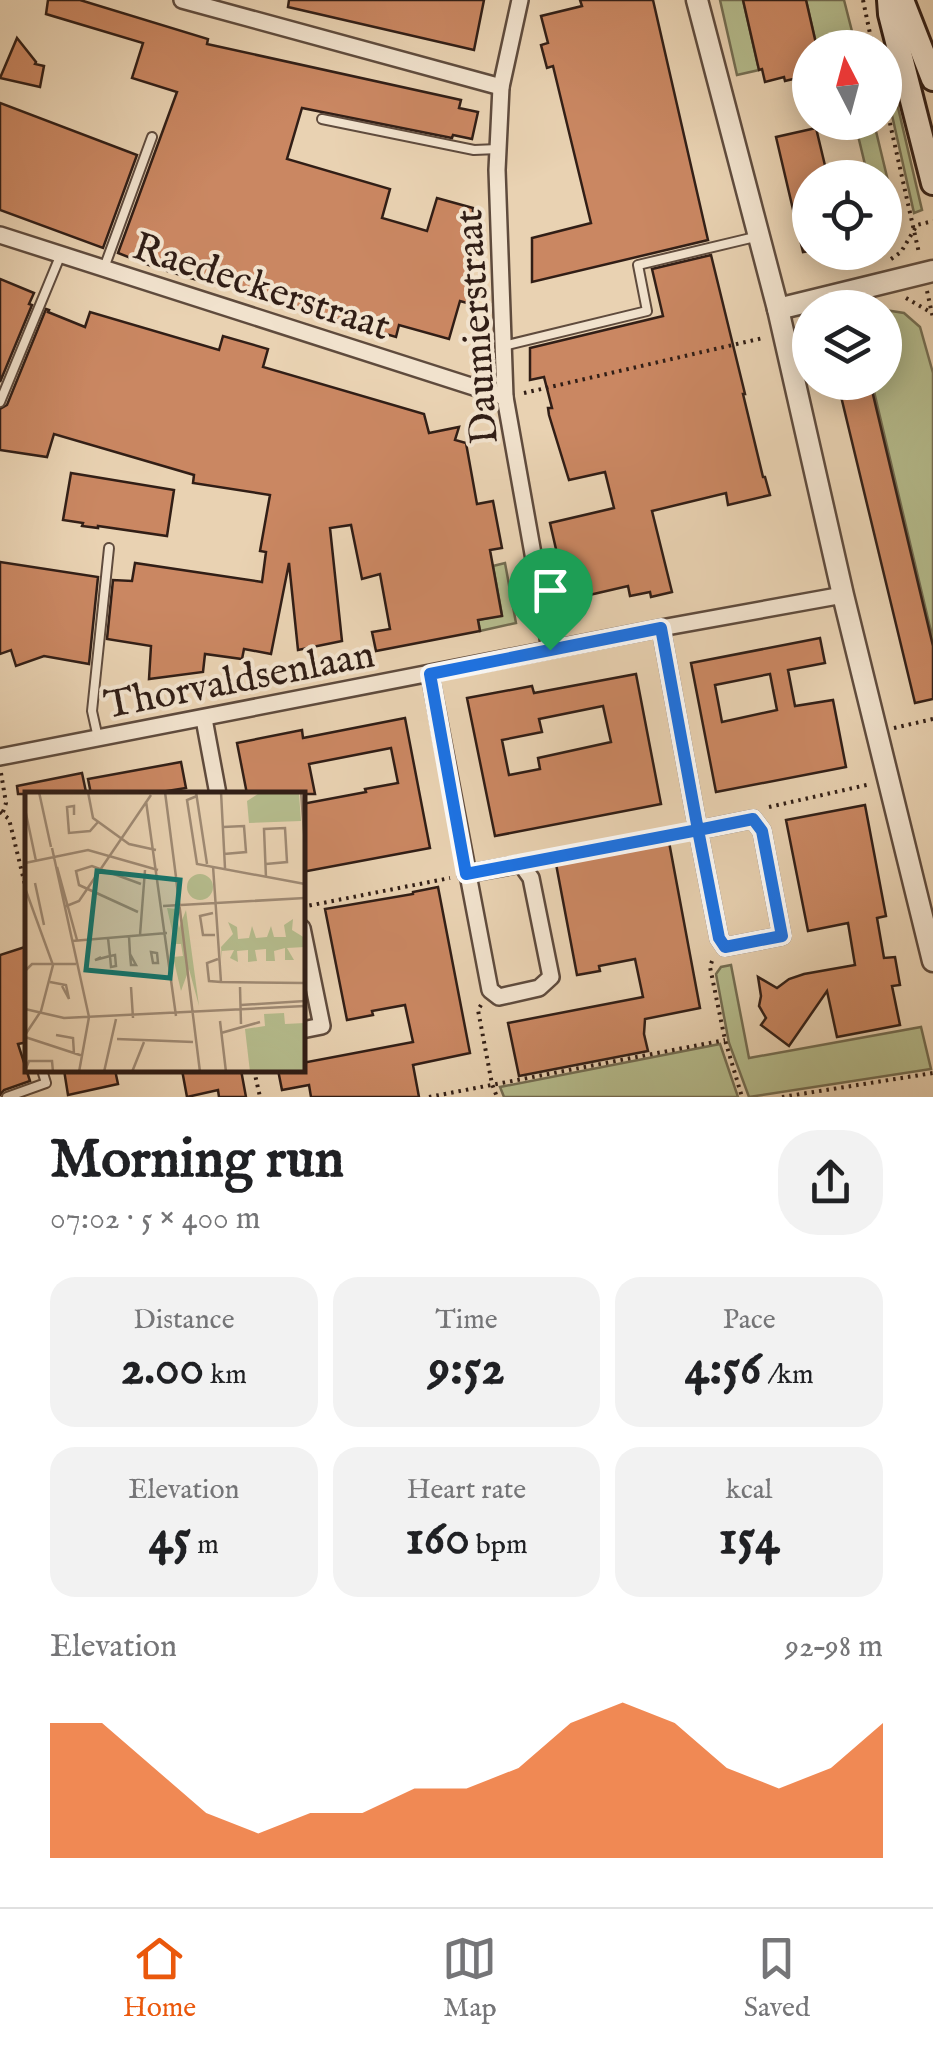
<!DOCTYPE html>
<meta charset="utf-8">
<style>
body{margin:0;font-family:"IM FELL English",serif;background:#f2f2f2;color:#202124;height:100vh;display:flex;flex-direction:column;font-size:38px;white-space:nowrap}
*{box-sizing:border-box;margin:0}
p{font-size:32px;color:#757577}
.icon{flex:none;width:55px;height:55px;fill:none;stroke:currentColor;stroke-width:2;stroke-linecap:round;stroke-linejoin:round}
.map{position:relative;height:1097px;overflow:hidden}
.details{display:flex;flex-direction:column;background:#fff;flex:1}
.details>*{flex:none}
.needle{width:65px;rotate:354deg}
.controls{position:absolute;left:792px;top:30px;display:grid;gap:20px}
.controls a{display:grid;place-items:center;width:110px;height:110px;border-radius:50%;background:#fff;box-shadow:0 5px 25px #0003;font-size:50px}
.pin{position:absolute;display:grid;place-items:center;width:85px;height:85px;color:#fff;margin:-102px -42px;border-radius:50% 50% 50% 0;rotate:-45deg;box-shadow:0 0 10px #0007}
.pin .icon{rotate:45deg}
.round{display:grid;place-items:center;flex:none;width:105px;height:105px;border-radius:40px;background:#f2f2f2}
.overview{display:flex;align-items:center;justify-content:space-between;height:170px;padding:0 50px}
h1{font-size:55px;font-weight:700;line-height:75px}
.stats{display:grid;grid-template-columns:repeat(3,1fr);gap:15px;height:170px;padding:10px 50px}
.stats div{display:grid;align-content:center;border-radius:25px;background:#f2f2f2;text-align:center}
.stats b{font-size:50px;font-weight:700}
.stats small{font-size:28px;font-weight:400}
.stats p{font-size:28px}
.chart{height:280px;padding:20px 50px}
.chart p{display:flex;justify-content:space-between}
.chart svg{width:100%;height:180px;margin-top:10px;fill:#ea580c;opacity:.7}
.menu{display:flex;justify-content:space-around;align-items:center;height:140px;border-top:2px solid #e0e0e0;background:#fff;font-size:28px;color:#757577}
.menu a{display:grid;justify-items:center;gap:5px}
.menu .on{color:#ea580c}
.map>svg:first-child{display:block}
</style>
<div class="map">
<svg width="933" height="1097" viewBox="0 0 933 1097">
<rect width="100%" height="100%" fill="#e9d2b2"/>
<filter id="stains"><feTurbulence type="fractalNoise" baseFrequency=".002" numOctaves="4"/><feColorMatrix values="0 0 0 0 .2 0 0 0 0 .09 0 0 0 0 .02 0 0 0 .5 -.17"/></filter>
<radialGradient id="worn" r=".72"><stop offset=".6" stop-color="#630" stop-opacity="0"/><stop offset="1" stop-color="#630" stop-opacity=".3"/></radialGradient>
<!-- green -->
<g fill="#b5bc8d" stroke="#736d52" stroke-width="2.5">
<polygon points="720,0 743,0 759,70 737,75"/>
<polygon points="806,0 844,0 856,47 828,47 826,40 816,43"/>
<polygon points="885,52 922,210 914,213 885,84"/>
<polygon points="855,123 874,123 896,214 894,234 885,246 885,178 868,177"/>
<polygon points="885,310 904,313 920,327 933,373 933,640 872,383 885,382"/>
<polygon points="505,563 516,623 480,631 478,620 502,615 493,566"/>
<polygon points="731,965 749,1058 921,1027 931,1069 749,1097 729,1043 716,974 721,967"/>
<polygon points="720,1044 738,1097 504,1097 500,1087"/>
</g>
<!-- building -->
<g fill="#ca8762" stroke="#311e16" stroke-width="2.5" fill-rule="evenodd">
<polygon points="48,0 80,0 208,39 207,44 461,100 459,108 478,112 472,139 453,135 452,138 302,108 287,159 390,189 382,218 427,231 437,198 473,208 471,304 460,301 449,339 399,325 396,337 245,293 246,290 204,278 204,282 154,267 118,253 177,92 132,78 143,43 46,14"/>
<polygon points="289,0 484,0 474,50 288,7"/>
<polygon points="580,0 653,0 708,240 532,282 532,238 591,223 553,66 547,68 541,45 548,43 541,16 582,6"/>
<polygon points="743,0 806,0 817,48 810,48 810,75 785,81 784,77 765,82 762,69 759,70"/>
<polygon points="17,38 36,62 35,64 44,66 40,87 0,78"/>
<polygon points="0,103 137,155 103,248 0,210"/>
<polygon points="816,128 828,178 810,178 810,251 803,252 776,137"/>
<polygon points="711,255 745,394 743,394 763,477 765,477 770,495 728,505 726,493 652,511 672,592 651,597 650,592 630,596 628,586 585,596 586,603 566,608 558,572 561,571 550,523 614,508 605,472 569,480 549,415 548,408 552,408 544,377 530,380 530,348 663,316 652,269"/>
<polygon points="0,279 34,293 29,304 32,305 0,382"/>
<polygon points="46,309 49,310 48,312 85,327 90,312 219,350 223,336 268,349 263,367 424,414 429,433 459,427 455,440 466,443 477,504 493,501 502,548 490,550 502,616 478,620 480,631 376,651 372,632 390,629 380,574 362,579 351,525 330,528 342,641 298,650 289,563 271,654 244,649 242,659 205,654 203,672 149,679 151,646 107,639 113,580 132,581 135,563 262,582 266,552 260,551 270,495 193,483 194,475 54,434 47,457 0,450 0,409 7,405"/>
<polygon points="841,382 870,382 933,646 933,699 915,703 839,388 842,388"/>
<polygon points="71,473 174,490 167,536 98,526 98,528 82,526 83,523 63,520"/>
<polygon points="0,562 98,577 89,664 44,656 16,666 11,650 0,654"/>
<path d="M820 638 825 663 788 670 795 706 833 700 846 767 716 792 691 663ZM770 674 777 710 722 722 715 685Z"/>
<path d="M636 674 661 804 495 836 467 698 532 686 534 693ZM603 706 611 742 538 758 540 769 509 775 502 740 542 732 539 719Z"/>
<polygon points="405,718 430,848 302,872 302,804 366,792 365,789 398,783 391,748 309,764 315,794 247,794 237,743 302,730 303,738"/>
<polygon points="181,762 186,788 167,791 168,794 91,794 88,779"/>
<polygon points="82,773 86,792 71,794 18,794 17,786"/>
<polygon points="865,805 886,916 877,918 884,958 895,957 900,985 892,986 900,1025 837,1037 827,991 789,1046 761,1025 766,1018 759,1006 761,996 758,977 777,988 789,979 804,974 855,965 848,923 808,931 786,820"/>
<polygon points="669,842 700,1008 645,1019 644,1034 648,1051 519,1076 508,1023 643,997 635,959 599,966 600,971 577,975 556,864"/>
<polygon points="438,887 470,1053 413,1065 419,1097 311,1097 309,1085 282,1090 278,1070 302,1070 302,1063 413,1042 405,1005 372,1011 373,1015 347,1020 325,909 413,894 413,892"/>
<polygon points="28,946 28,1042 18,1044 30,1081 4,1090 0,1095 0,955"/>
<polygon points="64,1070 115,1070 118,1084 68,1095"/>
<polygon points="182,1070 241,1070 246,1097 219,1097 218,1090 187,1097"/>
</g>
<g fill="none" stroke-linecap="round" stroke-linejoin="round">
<!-- service casing -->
<g stroke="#5f4b3d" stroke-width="12">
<g id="service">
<polyline points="322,119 474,150 498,149"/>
<polyline points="104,268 152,137"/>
<polyline points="503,346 647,311 638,265 755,237"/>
<polyline points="0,402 61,254"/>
<polyline points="98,738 92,711 109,548"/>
<polyline points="7,1097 46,1083 42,1070"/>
</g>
</g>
<!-- minor casing -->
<g stroke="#5f4b3d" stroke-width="20">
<g id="minor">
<polyline points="182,0 501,87"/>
<polyline points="520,0 501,87 497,170 505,397 550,649"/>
<polyline points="0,235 505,397"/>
<polyline points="661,628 698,830"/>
<polyline points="430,675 490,990 499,997 539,988 551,977 531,878 521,864 466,874"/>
<polyline points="204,719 218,794"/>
<polyline points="0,757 661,628 843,595"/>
<polygon points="753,819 762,831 782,936 725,947 719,938 698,830"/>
<polyline points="302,928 322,1026 302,1030"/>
</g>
</g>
<!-- tertiary casing -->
<g stroke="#5f4b3d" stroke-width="25">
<g id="tertiary">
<polyline points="697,0 778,309 843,595 933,961"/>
<polyline points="778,309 933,271"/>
</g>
</g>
<!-- secondary casing -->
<g stroke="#311e16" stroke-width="28">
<g id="secondary">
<polyline points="889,0 890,14 933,183"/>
<polyline points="902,0 933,79"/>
</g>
</g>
<!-- path -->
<g stroke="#311e16" stroke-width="4" stroke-dasharray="2.5 5" stroke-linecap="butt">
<polyline points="863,0 873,48"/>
<polyline points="885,101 919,253"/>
<polyline points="891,259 901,252 917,225 933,221"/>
<polyline points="927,291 933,318"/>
<polyline points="906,298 932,313"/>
<polyline points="524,393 763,338"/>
<polyline points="894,728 933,719"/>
<polyline points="1,773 6,803 3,812"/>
<polyline points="769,807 871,784"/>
<polyline points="0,812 9,819 28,897"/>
<polyline points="540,860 683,832"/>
<polyline points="302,907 450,878"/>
<polyline points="712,961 710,967 725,1040 742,1097"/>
<polyline points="481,1005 478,1010 492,1084 497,1097"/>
<polyline points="254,1070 260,1097"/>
<polyline points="429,1097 725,1040"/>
<polyline points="782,1097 933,1073"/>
</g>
<!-- service -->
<use href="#service" stroke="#f1e2cd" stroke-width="8"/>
<!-- minor -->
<use href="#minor" stroke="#f1e2cd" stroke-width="15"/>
<!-- tertiary -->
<use href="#tertiary" stroke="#f1e2cd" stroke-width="20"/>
<!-- secondary -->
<use href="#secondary" stroke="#f1e2cd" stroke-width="22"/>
</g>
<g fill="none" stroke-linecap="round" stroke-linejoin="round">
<!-- route casing -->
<g stroke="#fff" stroke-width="20">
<polyline id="route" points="550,650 430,674 466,874 698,830 719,938 725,947 782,936 762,831 753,819 698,830 661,628 550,650"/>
</g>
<!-- route -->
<use href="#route" stroke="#1a73e8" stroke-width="12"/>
</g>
<g text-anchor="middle" stroke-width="8" stroke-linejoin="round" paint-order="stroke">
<!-- street labels -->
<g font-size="40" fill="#311e16" stroke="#f1e2cd">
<text transform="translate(262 285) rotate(18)" y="14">Raedeckerstraat</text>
<text transform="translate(475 327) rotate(-94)" y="14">Daumierstraat</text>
<text transform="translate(239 678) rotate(-11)" y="14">Thorvaldsenlaan</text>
</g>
</g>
<!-- overview -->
<g transform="translate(25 792)">
<rect width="280" height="280" fill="#e9d2b2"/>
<path d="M236 0 274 2 276 29 224 31 222 9ZM162 95a13 13 0 1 1 26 0a13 13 0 1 1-26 0ZM142 116 151 117 154 136 161 118 174 214 164 177 156 199 148 165 158 164 156 152H150ZM268 127 267 138 280 146V155L262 156 269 168H260V156L249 159 250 169H241V157L230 158 232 169 223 170V158L212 159 213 170 205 166 209 158 197 159V167L196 155 208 142 203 130 212 135 213 147 224 146 227 134 231 146 242 145 246 134 249 145H261L259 133ZM259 221 260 232 280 231 279 278 225 280 220 237 240 234 239 222Z" fill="#b5bc8d"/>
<path fill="none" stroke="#9f8a74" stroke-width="2.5" d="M14 0 26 55M63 0 68 26 104 52 131 58M140 0 151 85M171 0 182 72M196 0 200 76M276 0 280 53M172 4 162 8 172 72 280 92M121 9 151 224M0 17 11 69M49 23V14L42 15 44 41 65 39 73 30M198 35 219 34 221 60 199 62M27 56 64 225 54 280M0 71 63 58 133 78M241 72 262 70 260 36 239 37 241 86M188 74 196 190 280 191M32 75 52 148M151 86 175 280M10 91 19 133M0 96 28 173 16 219 0 243M138 114 280 106M39 115 54 109 126 3M113 120 54 93 51 79 67 74 116 92M188 121 175 124 178 143H190M115 143 120 78M104 144 105 162 106 173H111L105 162M47 149 142 141M126 160 132 161 133 171H128ZM90 163 91 174 86 175 85 164ZM76 165 70 168 85 164 83 146M193 167 182 171 184 189 196 190M0 179 7 172H51M25 190 41 193 44 207 37 194M106 195 108 226M215 195 216 232M216 213 280 209M0 217 39 226 280 214M195 229 201 280M196 241 235 230M31 243 48 246 49 262M0 245 58 264M92 247 168 250M0 279 71 280M0 279 4 269H27L28 280M79 280 91 227M107 280 119 250"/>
<path fill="#0f766e" fill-opacity="0.15" stroke="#0f766e" stroke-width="5" d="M72 79 155 88 145 186 61 178Z"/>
<rect width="280" height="280" fill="none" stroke="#311e16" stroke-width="5"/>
</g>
<rect width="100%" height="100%" filter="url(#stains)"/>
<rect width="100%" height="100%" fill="url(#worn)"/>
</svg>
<div class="controls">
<a><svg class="needle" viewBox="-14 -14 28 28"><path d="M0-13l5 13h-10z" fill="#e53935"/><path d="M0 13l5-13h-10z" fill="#757577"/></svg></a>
<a><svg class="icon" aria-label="locate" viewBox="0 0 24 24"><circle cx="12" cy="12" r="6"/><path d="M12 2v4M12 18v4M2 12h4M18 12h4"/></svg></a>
<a><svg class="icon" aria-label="layers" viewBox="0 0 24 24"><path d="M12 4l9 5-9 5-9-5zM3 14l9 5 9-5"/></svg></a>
</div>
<div class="pin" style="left:550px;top:650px;background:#1e9e55"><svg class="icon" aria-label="arrive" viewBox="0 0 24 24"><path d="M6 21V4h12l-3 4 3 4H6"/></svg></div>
</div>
<section class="details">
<div class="overview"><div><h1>Morning run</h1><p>07:02 · 5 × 400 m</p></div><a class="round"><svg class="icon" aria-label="share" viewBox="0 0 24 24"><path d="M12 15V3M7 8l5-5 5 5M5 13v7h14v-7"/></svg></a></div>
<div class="stats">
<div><p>Distance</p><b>2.00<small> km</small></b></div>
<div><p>Time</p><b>9:52</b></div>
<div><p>Pace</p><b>4:56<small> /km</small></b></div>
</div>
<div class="stats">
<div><p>Elevation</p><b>45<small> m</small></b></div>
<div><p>Heart rate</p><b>160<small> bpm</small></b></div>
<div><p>kcal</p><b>154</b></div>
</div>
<div class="chart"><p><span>Elevation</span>92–98 m</p>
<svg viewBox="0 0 160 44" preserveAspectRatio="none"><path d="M0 44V11L10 11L20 22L30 33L40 38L50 33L60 33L70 27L80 27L90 22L100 11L110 6L120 11L130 22L140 27L150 22L160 11V44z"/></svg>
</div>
</section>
<nav class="menu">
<a class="on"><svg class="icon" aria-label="home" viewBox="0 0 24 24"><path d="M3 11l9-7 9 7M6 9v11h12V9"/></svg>Home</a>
<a><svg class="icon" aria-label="map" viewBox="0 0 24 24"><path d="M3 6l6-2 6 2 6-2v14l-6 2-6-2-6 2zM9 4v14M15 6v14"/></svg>Map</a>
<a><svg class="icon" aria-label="saved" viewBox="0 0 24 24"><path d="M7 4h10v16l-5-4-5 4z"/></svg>Saved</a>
</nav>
